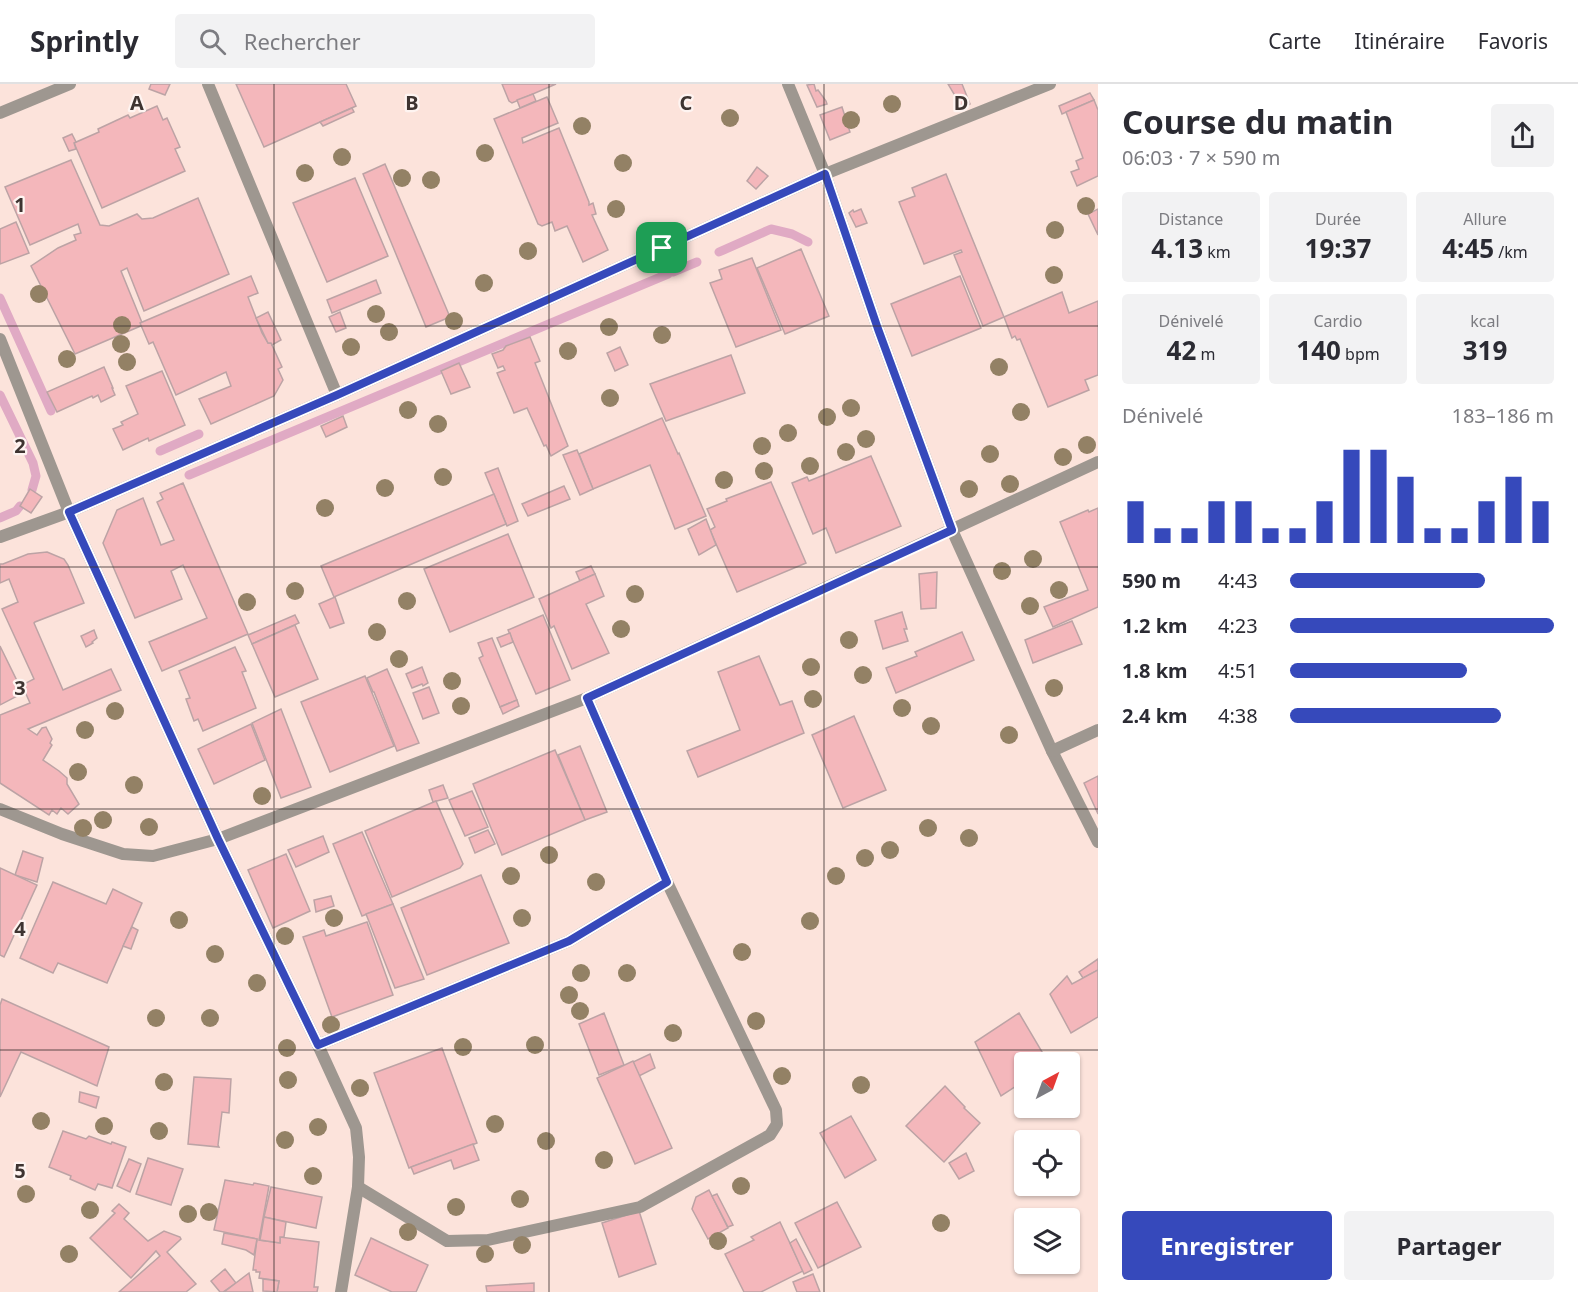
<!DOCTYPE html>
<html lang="fr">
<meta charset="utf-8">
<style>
body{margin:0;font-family:"Noto Sans",sans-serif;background:#f2f2f3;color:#2b2b33;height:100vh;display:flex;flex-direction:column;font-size:22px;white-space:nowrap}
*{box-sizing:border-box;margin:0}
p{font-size:20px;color:#7c7c81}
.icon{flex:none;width:33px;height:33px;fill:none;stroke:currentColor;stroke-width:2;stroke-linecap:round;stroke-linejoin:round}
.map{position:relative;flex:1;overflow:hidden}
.sheet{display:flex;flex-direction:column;background:#fff;width:480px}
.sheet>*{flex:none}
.needle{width:39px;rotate:41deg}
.fabs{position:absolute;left:1014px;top:968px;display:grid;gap:12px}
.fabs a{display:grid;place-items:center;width:66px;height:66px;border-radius:6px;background:#fff;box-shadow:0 2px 4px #0004;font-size:30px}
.pin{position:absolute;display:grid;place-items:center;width:51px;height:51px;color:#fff;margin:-26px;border-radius:12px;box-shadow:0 3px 9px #0006}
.round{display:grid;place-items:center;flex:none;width:63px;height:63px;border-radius:6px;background:#f2f2f3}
.summary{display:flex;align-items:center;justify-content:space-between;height:102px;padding:0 24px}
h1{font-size:33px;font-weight:700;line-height:45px}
.metrics{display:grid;grid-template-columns:repeat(3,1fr);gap:9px;height:102px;padding:6px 24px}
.metrics div{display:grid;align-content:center;border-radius:6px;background:#f2f2f3;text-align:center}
.metrics b{font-size:26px;font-weight:700}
.metrics small{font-size:16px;font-weight:400}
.metrics p{font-size:16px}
.chart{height:168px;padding:12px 24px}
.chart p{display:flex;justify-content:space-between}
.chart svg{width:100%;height:108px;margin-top:6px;stroke:#3649bb;stroke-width:6}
.cta{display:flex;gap:12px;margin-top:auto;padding:12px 24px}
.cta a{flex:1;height:69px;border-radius:6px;background:#3649bb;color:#fff;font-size:24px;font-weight:700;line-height:69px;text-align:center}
.cta a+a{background:#f2f2f3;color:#2b2b33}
ul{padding:0 24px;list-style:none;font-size:20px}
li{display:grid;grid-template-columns:96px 72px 1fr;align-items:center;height:45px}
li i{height:15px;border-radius:8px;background:#3649bb}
header{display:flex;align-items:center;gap:36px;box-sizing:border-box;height:84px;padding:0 30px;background:#fff;border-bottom:2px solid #e1e1e2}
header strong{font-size:28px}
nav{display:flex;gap:33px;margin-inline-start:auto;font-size:21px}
.search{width:420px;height:54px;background:#f2f2f3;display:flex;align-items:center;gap:15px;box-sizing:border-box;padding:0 21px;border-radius:6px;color:#7c7c81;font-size:22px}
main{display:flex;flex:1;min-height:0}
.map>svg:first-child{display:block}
</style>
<header>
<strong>Sprintly</strong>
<div class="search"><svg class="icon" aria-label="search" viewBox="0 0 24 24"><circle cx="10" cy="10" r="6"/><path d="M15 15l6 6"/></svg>Rechercher</div>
<nav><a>Carte</a><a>Itinéraire</a><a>Favoris</a></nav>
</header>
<main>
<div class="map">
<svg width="1098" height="1208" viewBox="0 0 1098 1208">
<rect width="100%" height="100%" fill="#fce3db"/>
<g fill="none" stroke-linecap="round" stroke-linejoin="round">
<!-- stream -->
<g stroke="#e0aac4" stroke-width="9">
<polyline points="719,168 771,145 792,150 808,158"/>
<polyline points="673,188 697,178"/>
<polyline points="0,214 51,327"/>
<polyline points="0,311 33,379 36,392 32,406"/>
<polyline points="160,367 199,350"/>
<polyline points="189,391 668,190"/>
<polyline points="0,434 16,427 20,422"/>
</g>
</g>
<!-- building -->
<g fill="#f4b7bb" stroke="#bca3a5" stroke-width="1.5">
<polygon points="151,0 170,0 165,11 149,5"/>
<polygon points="236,0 346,0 356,22 264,63"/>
<polygon points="502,0 556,0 512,19 509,17"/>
<polygon points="814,0 816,7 818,6 826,17 827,20 817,23 807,1"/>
<polygon points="948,0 962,0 970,20 963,25"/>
<polygon points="1090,9 1094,16 1062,30 1059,22"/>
<polygon points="533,10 536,17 520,24 517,16"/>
<polygon points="547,13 558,39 522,54 523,59 559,44 589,118 589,121 593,119 596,130 592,131 608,166 583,178 567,142 555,147 552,138 542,142 538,140 494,35"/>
<polygon points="1094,16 1098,26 1098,92 1077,102 1071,88 1079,85 1076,77 1083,74 1066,28"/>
<polygon points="157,22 163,36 167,34 180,63 175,65 185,87 102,124 74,59 99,48 98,45 128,31 130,34"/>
<polygon points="842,23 850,48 830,56 820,31"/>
<polygon points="352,24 354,28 323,42 320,38"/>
<polygon points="72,50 76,58 74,59 76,65 69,67 63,54"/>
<polygon points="71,76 100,141 109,142 137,130 142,135 153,134 198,114 229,190 144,227 127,184 121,187 143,241 75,270 31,182 58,164 76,156 74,151 81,149 78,140 30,161 5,103"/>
<polygon points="385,80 450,233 426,243 363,90"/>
<polygon points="757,83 768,92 756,105 747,97"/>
<polygon points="946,90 1004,233 983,242 954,171 962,168 961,166 924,180 899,118 915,112 912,104"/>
<polygon points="355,94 388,172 327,198 293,119"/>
<polygon points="861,125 867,139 856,143 849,129 853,126 854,128"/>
<polygon points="1098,125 1098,151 1088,130"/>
<polygon points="16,138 29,169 0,180 0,145"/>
<polygon points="801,165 829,232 785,250 757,184"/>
<polygon points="752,174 781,246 736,263 710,199 722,195 719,186"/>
<polygon points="251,192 258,209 248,213 262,249 268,259 271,259 282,283 278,285 283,296 274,312 211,340 199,315 231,302 226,288 176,311 153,258 149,260 140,239"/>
<polygon points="960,192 981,244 912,272 891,220"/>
<polygon points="376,196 381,209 332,229 327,216"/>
<polygon points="1062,208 1069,229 1098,217 1098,291 1085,296 1089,306 1048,323 1020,255 1017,256 1015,252 1012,254 1004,233"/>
<polygon points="268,228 281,256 272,261 271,259 268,259 256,234"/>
<polygon points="340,228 346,244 336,248 329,233"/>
<polygon points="530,253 540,277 535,279 568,362 551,372 546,361 544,362 527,324 514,329 497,289 505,286 503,282 498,284 492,270 503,266 506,262"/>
<polygon points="620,263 628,281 615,287 607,269"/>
<polygon points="731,271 745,309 666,337 650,300"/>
<polygon points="459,279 470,303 451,310 441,287"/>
<polygon points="104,283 113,304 112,304 115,311 101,318 98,311 93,314 92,312 57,328 47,308"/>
<polygon points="162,287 185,341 149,357 148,354 123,366 113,345 123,341 121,338 138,330 126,302"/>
<polygon points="343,332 347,343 326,353 321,342"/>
<polygon points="662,334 678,370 679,369 706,432 675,445 650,381 593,405 579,370"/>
<polygon points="577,366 593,405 580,411 563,371"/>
<polygon points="871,372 901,442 836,469 826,444 813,450 792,399 807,393 809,397"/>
<polygon points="498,384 518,437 507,442 485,389"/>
<polygon points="771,398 806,479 737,508 710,446 715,443 707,425 727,417 726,415"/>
<polygon points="183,399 248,550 162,587 149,558 207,534 183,481 171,487 182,515 135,534 103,459 117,426 143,414 161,461 174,456 157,418 163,415 160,409"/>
<polygon points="564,402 570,415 528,432 522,420"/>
<polygon points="30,405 42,413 31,429 20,422"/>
<polygon points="494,410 506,440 334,513 321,482"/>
<polygon points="1098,424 1098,523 1053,543 1044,523 1088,506 1060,438 1088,426 1089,428"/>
<polygon points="706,435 716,461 699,471 688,445"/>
<polygon points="508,450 534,513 450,548 424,485"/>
<polygon points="47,468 64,475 68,481 84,519 35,538 34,539 63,606 111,585 121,606 28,645 37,651 42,644 46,643 52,655 50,659 52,661 43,676 59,687 67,694 67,700 79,720 68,730 61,724 57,730 52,726 49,731 0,699 0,631 30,619 22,601 34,595 2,525 18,518 9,495 0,499 0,480 3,480 28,470"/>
<polygon points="591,482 595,490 580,497 576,488"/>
<polygon points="937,488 936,524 921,525 919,490"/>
<polygon points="595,490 604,512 586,520 609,569 572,585 554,542 551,544 539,515"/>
<polygon points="335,513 344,539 330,544 319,520"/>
<polygon points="902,528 907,545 904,545 908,557 883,565 875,537"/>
<polygon points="295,531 299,539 252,560 248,551"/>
<polygon points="543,531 570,596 536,610 508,546"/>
<polygon points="1072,537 1082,560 1033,579 1025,556"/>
<polygon points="295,541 318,595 275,613 252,560"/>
<polygon points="94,546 97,554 92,558 93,559 86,563 81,552"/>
<polygon points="962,548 974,576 896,609 886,584 917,572 915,568"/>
<polygon points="510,549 513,558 501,563 497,554"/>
<polygon points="492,554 517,616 500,623 479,574 483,572 478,559"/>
<polygon points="0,562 23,609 0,621"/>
<polygon points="235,563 246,587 242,588 256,624 203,647 198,635 194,637 186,615 190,614 179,587"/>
<polygon points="759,572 780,621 792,617 804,649 698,693 687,667 740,646 718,588"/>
<polygon points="422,583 428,599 423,602 422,600 412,604 406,590"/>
<polygon points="387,585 419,659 397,667 374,608 373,608 367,594"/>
<polygon points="365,592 394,662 330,688 301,618"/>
<polygon points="429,603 439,629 423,635 413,609"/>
<polygon points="517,616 519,622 503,630 500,623"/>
<polygon points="281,625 311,703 281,714 252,639"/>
<polygon points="854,632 886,706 843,724 812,651"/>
<polygon points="251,640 265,676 214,700 198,665"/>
<polygon points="580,662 607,728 585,736 558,671"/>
<polygon points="555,666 585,736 502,771 473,700"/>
<polygon points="1098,692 1098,730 1084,699"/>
<polygon points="443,701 448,714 433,718 429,706"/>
<polygon points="472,707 488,743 465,752 449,716"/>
<polygon points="436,717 463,780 460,784 392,813 365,747"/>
<polygon points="488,746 495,760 475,769 469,754"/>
<polygon points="362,748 393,820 362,832 333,760"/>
<polygon points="323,752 329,768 296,783 288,766"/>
<polygon points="23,767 43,774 37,798 15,791"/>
<polygon points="286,770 310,827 273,844 248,786"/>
<polygon points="0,784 37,801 4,873 0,871"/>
<polygon points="481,791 509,859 427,891 401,824"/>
<polygon points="53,798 106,820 113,805 142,819 107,899 58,879 53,889 20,874"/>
<polygon points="331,812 334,822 316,828 314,816"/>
<polygon points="393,820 424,895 395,904 366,830"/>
<polygon points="367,838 393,911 332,933 303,853 324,846 326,852"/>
<polygon points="132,843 138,846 131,865 123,862"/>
<polygon points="1098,875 1098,886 1083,894 1079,888"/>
<polygon points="1098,886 1098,933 1071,949 1050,910 1067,892 1072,900"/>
<polygon points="2,915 109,963 97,1002 21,968 0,1013 0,921"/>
<polygon points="604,929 624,981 599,991 579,940"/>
<polygon points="1019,929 1048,978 1024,978 1024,997 1001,1012 975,958"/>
<polygon points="442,964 477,1059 409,1084 374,989"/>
<polygon points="650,970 655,984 639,992 633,978"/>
<polygon points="633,977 672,1064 635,1080 597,994"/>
<polygon points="194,993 231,995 229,1029 222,1028 218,1061 219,1063 188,1060"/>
<polygon points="945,1002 965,1023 964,1024 980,1039 944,1078 906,1042"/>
<polygon points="80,1008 99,1013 96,1024 79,1018"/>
<polygon points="851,1032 876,1076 845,1094 820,1049"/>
<polygon points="63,1047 86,1055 89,1052 111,1060 112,1058 126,1063 112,1104 98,1100 95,1106 70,1095 71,1092 49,1083"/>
<polygon points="473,1060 479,1076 454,1085 451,1076 414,1090 411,1083"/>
<polygon points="966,1069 974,1087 959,1095 949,1079"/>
<polygon points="148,1074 183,1085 171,1121 136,1110"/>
<polygon points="129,1075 141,1080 130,1108 117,1102"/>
<polygon points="225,1096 253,1101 254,1099 269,1102 259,1156 280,1159 280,1153 319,1158 314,1203 318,1203 317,1208 277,1208 279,1197 259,1194 260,1188 256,1188 256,1186 253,1186 257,1155 214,1146"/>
<polygon points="271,1103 322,1113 316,1144 264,1133"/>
<polygon points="709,1106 728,1144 708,1155 692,1125 696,1113"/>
<polygon points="717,1110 733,1141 728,1143 712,1112"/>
<polygon points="837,1118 861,1163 818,1184 795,1139"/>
<polygon points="119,1120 129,1129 124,1135 148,1157 164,1147 180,1153 181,1155 167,1168 196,1200 186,1208 119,1208 160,1172 156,1167 131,1194 90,1154 115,1129 112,1127"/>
<polygon points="639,1127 656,1180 619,1193 602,1139"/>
<polygon points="264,1133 286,1138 284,1153 280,1153 280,1159 260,1156"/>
<polygon points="780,1138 803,1187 761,1208 744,1208 725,1170 754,1156 751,1153"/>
<polygon points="224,1149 257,1155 254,1171 246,1166 222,1160"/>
<polygon points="371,1154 428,1181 416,1208 392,1208 355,1191"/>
<polygon points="796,1155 812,1186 804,1190 790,1159"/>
<polygon points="225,1185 236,1199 223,1208 220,1208 211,1197"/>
<polygon points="249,1189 253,1208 224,1208"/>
<polygon points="813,1190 820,1208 797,1208 793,1198"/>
<polygon points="263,1195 279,1197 277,1208 263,1207"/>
<polygon points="534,1199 534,1208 487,1208 486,1202"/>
</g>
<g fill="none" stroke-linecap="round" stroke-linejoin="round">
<!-- minor -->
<g stroke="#9e9790" stroke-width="12">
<polyline points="208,0 337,311"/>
<polyline points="788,0 825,90 878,245 952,446 1052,667 1098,758"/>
<polyline points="0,29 70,0"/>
<polyline points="0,255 69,428 218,755 318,961 356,1044 359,1073 358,1103 341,1208"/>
<polyline points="0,453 69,428 337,311 825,90 1050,0"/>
<polyline points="1052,667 1098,646"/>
<polyline points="0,725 62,750 123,770 153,772 218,755 587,614 1098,378"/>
<polyline points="318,961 569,857 667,798"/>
<polyline points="358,1103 447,1157 488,1156 640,1123 770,1051 777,1040 776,1026 667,798 587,614"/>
</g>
</g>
<!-- trees -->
<g fill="#938165">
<circle cx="892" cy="20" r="9"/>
<circle cx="730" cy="34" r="9"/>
<circle cx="851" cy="36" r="9"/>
<circle cx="582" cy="42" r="9"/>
<circle cx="485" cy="69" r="9"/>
<circle cx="342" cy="73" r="9"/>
<circle cx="623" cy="79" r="9"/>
<circle cx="305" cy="89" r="9"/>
<circle cx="402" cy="94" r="9"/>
<circle cx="431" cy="96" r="9"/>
<circle cx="1086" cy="122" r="9"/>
<circle cx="616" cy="125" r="9"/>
<circle cx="1055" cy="146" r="9"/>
<circle cx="528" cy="167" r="9"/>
<circle cx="1054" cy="191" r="9"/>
<circle cx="484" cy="199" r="9"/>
<circle cx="39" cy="210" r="9"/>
<circle cx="376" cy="230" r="9"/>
<circle cx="454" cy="237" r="9"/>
<circle cx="122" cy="241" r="9"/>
<circle cx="609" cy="243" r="9"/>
<circle cx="389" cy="248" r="9"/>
<circle cx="662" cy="251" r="9"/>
<circle cx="121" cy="260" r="9"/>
<circle cx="351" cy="263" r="9"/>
<circle cx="568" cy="267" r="9"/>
<circle cx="67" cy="275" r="9"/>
<circle cx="127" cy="278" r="9"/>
<circle cx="999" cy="283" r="9"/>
<circle cx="610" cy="314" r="9"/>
<circle cx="851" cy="324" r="9"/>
<circle cx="408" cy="326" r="9"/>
<circle cx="1021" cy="328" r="9"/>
<circle cx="827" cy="333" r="9"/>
<circle cx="438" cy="340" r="9"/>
<circle cx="788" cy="349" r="9"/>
<circle cx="866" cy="355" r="9"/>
<circle cx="1087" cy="361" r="9"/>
<circle cx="762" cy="362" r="9"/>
<circle cx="846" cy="368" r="9"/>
<circle cx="990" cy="370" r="9"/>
<circle cx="1063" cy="373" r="9"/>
<circle cx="810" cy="382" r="9"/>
<circle cx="764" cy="387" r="9"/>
<circle cx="443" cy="393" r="9"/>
<circle cx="724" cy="396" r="9"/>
<circle cx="1010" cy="400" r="9"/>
<circle cx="385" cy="404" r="9"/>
<circle cx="969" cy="405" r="9"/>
<circle cx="325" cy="424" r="9"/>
<circle cx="1033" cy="475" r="9"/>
<circle cx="1002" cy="487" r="9"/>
<circle cx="1059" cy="506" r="9"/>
<circle cx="295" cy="507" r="9"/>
<circle cx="635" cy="510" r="9"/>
<circle cx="407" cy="517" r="9"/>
<circle cx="247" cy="518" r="9"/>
<circle cx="1030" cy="522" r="9"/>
<circle cx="621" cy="545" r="9"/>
<circle cx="377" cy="548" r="9"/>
<circle cx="849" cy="556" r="9"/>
<circle cx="399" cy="575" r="9"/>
<circle cx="811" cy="583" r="9"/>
<circle cx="863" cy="591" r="9"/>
<circle cx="452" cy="597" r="9"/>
<circle cx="1054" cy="604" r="9"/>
<circle cx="813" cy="615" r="9"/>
<circle cx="461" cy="622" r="9"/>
<circle cx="902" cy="624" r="9"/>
<circle cx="115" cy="627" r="9"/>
<circle cx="931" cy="642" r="9"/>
<circle cx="85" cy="646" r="9"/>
<circle cx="1009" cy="651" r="9"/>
<circle cx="78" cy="688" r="9"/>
<circle cx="134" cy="701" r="9"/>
<circle cx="262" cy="712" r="9"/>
<circle cx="103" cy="736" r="9"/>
<circle cx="149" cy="743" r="9"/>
<circle cx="83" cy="744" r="9"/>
<circle cx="928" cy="744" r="9"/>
<circle cx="969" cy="754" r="9"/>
<circle cx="890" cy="766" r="9"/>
<circle cx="549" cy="771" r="9"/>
<circle cx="865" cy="774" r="9"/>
<circle cx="511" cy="792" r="9"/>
<circle cx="836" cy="792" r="9"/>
<circle cx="596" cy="798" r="9"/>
<circle cx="334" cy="834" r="9"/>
<circle cx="522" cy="834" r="9"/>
<circle cx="179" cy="836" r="9"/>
<circle cx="810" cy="837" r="9"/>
<circle cx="285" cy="852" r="9"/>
<circle cx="742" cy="868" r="9"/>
<circle cx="215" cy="870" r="9"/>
<circle cx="581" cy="889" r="9"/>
<circle cx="627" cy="889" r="9"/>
<circle cx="257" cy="899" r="9"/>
<circle cx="569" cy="911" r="9"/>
<circle cx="580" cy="927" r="9"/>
<circle cx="156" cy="934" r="9"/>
<circle cx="210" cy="934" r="9"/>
<circle cx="756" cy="937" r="9"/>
<circle cx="331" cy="941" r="9"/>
<circle cx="673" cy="949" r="9"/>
<circle cx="535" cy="961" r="9"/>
<circle cx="463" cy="963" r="9"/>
<circle cx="287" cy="964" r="9"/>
<circle cx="782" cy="992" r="9"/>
<circle cx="288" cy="996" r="9"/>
<circle cx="164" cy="998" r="9"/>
<circle cx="861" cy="1001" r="9"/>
<circle cx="360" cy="1004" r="9"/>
<circle cx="41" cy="1037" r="9"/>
<circle cx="495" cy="1040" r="9"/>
<circle cx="104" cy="1042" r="9"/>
<circle cx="318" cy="1043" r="9"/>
<circle cx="159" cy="1047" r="9"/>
<circle cx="285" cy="1056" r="9"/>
<circle cx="546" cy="1057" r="9"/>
<circle cx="604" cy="1076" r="9"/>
<circle cx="313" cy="1092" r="9"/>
<circle cx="741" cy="1102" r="9"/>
<circle cx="26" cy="1110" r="9"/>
<circle cx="520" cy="1115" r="9"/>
<circle cx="456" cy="1123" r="9"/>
<circle cx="90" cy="1126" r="9"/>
<circle cx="209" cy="1128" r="9"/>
<circle cx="188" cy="1130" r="9"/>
<circle cx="941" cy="1139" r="9"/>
<circle cx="408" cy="1148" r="9"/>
<circle cx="718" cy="1157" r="9"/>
<circle cx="522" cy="1161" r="9"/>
<circle cx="69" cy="1170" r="9"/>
<circle cx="485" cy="1170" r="9"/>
</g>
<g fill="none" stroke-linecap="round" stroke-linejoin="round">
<!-- route casing -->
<g stroke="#fff" stroke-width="12">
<polygon id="route" points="825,90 878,245 952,446 587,614 667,798 569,857 318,961 218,755 69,428 337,311"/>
</g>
<!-- route -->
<use href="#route" stroke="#3649bb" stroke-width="8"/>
</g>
<!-- grid -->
<path fill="none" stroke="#3e3431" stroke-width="1.5" stroke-opacity="0.55" d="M274 0V1208M549 0V1208M824 0V1208M0 242H1098M0 483H1098M0 725H1098M0 966H1098"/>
<g font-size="20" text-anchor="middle" font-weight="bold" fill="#3e3431" stroke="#fef4f1" stroke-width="4.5" stroke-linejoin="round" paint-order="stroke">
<text x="137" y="26">A</text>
<text x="412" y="26">B</text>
<text x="686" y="26">C</text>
<text x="961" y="26">D</text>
<text x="20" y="128">1</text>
<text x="20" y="369">2</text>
<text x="20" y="611">3</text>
<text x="20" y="852">4</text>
<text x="20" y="1094">5</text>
</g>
</svg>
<div class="fabs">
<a><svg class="needle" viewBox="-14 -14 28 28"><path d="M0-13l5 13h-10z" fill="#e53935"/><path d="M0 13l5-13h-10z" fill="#7c7c81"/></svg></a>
<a><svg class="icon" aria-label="locate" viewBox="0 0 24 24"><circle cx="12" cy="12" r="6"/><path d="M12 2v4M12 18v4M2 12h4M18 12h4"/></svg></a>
<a><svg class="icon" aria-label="layers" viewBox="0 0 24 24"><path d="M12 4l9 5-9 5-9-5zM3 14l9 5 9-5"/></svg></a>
</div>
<div class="pin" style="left:662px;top:164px;background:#1e9e55"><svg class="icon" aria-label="arrive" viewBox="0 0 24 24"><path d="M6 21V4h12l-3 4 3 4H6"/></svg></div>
</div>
<section class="sheet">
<div class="summary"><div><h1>Course du matin</h1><p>06:03 · 7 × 590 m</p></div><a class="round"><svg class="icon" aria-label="share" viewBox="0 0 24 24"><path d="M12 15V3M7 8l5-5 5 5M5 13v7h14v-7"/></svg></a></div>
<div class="metrics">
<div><p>Distance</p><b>4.13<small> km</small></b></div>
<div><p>Durée</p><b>19:37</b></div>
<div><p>Allure</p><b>4:45<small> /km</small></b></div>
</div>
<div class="metrics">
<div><p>Dénivelé</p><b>42<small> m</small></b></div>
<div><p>Cardio</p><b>140<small> bpm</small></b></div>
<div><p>kcal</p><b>319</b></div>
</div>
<div class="chart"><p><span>Dénivelé</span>183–186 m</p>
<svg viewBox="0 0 160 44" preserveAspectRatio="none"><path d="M5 44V27M15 44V38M25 44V38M35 44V27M45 44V27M55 44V38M65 44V38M75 44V27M85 44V6M95 44V6M105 44V17M115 44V38M125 44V38M135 44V27M145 44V17M155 44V27"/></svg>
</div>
<ul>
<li><b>590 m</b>4:43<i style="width:74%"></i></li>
<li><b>1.2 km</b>4:23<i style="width:100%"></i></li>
<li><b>1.8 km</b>4:51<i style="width:67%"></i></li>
<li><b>2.4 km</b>4:38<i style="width:80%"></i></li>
</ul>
<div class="cta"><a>Enregistrer</a><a>Partager</a></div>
</section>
</main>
